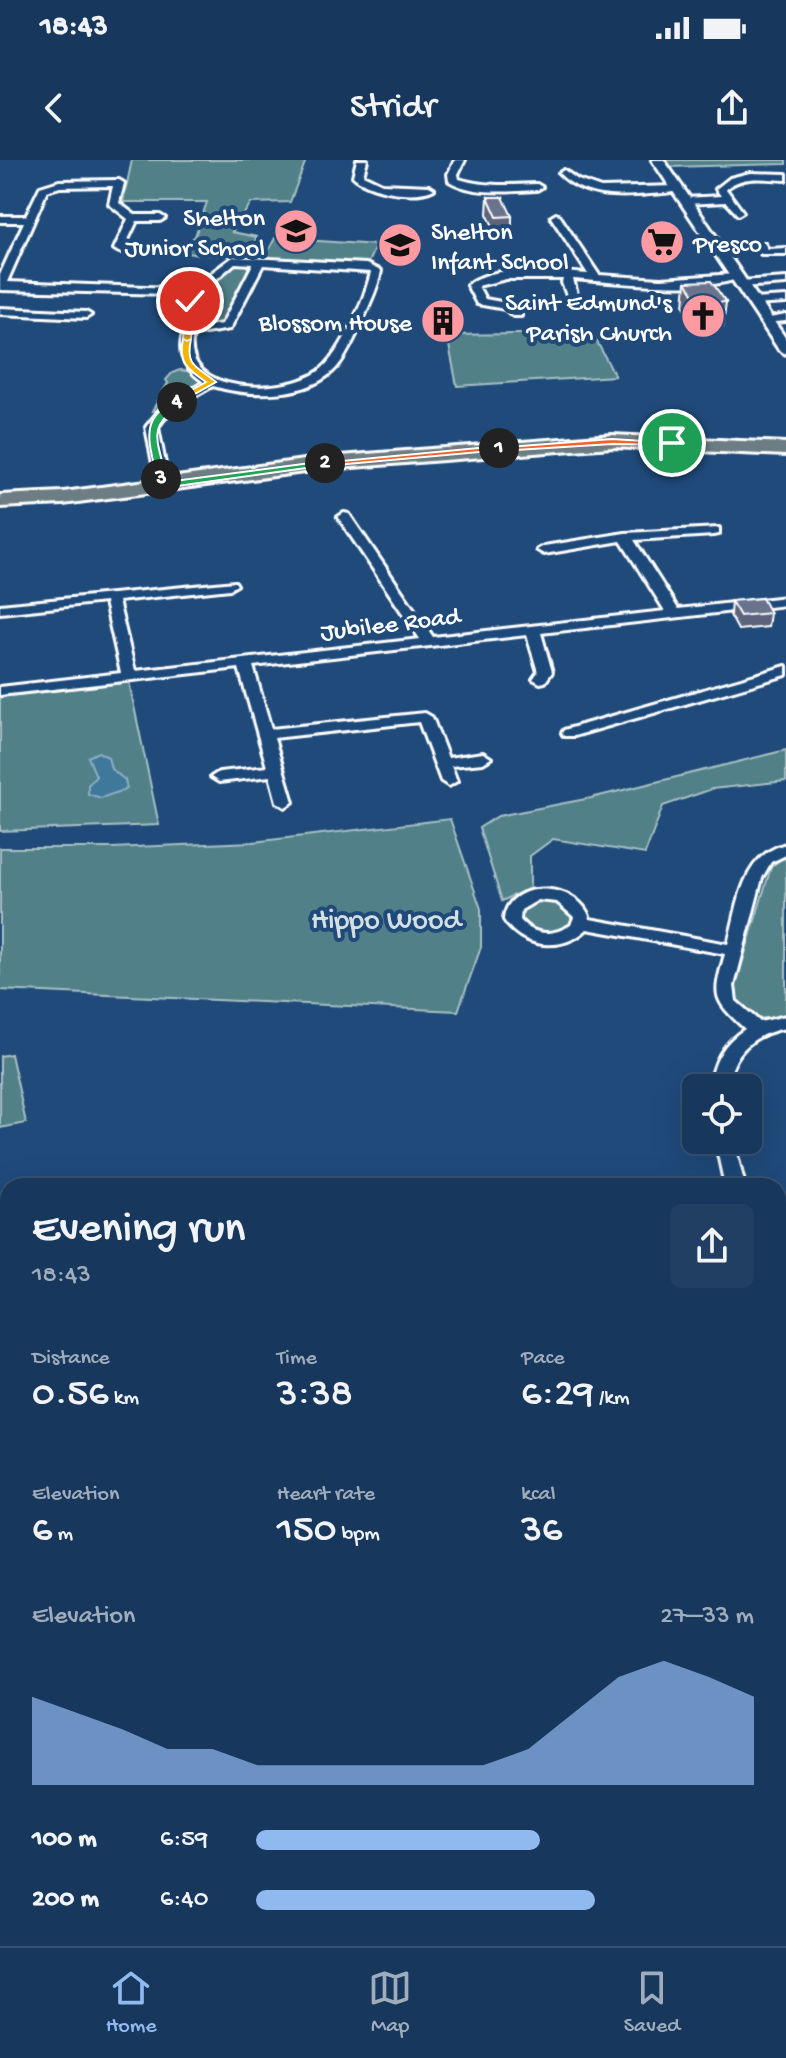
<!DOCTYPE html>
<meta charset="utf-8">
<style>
body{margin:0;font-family:"Gochi Hand",sans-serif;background:#203f62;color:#f1f3f6;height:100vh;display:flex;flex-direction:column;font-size:30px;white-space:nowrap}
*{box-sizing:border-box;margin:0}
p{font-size:26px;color:#9eacbb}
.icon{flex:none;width:44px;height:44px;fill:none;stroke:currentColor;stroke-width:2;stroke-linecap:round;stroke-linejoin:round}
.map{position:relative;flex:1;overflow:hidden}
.sheet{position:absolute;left:0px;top:1018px;width:786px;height:768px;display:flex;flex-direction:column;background:#17385c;border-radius:24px 24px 0 0;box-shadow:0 8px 32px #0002,0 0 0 2px #365272}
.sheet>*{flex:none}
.fabs{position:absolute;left:682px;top:914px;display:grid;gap:16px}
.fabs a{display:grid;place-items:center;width:80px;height:80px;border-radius:12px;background:#17385c;box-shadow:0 8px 32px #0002,0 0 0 2px #365272;font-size:40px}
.pin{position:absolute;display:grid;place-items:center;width:68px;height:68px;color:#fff;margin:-34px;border:4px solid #fff;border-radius:50%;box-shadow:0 2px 8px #0007}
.km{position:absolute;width:40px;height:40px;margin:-20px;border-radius:50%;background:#222;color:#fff;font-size:22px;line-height:40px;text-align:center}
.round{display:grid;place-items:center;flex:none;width:84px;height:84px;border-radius:12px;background:#203f62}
.overview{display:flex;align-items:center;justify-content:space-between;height:136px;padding:0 32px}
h1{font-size:44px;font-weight:600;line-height:60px}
.figures{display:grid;grid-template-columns:repeat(3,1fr);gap:12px;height:136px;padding:8px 32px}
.figures div{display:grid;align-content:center}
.figures b{font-size:40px;font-weight:600}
.figures small{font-size:22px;font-weight:400}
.figures p{font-size:22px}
.chart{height:224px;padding:16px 32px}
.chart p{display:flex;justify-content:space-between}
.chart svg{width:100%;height:144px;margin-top:8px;fill:#90b9f0;opacity:.7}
ul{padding:0 32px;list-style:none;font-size:26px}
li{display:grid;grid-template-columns:128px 96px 1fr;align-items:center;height:60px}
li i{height:20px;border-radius:10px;background:#90b9f0}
.status{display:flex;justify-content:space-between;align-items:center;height:56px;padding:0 40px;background:#17385c;direction:ltr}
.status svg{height:22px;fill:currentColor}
header{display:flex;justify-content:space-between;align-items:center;height:104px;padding:0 32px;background:#17385c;font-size:36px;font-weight:600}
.tab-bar{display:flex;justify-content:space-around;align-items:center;height:112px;border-top:2px solid #365272;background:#17385c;font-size:22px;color:#9eacbb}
.tab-bar a{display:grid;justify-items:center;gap:4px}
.tab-bar .selected{color:#90b9f0}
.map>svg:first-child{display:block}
</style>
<div class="status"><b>18:43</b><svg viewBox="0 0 49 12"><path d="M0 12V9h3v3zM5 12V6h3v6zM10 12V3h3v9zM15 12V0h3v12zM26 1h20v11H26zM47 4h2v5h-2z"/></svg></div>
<header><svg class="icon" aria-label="back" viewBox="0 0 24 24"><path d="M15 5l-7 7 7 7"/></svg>Stridr<svg class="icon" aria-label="share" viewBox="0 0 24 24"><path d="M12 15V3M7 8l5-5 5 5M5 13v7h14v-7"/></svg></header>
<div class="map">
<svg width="786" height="1786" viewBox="0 0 786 1786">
<rect width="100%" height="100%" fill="#1f4a7a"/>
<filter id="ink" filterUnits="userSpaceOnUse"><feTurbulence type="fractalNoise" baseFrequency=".0125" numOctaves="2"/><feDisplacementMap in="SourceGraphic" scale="16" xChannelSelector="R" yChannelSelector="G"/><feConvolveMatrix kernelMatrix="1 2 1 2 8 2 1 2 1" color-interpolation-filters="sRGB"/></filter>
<g filter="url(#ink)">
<!-- green -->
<g fill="#518089" stroke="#a8c0c4" stroke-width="2">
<polygon points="132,0 306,0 290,42 251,43 232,72 257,77 246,97 179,93 195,76 207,42 123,42"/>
<polygon points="665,0 786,0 786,4 669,7"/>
<polygon points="275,78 376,85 367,105 264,99"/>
<polygon points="238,103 256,103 222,164 194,168 196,145 190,132"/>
<polygon points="582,173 584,176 594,176 615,216 457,226 447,175"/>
<polygon points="180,210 192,212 202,221 160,250 152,251 168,223 166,220 172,213"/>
<polygon points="129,522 159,665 0,671 0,537"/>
<polygon points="786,590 786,621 712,629 663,646 645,694 553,679 530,696 530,728 502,741 479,668 498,656 591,638"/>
<polygon points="450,659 481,749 481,787 458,851 0,830 0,688 111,688 253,682"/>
<path d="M786 695V857C763 860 740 861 733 834L771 707Z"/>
<path d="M535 739 560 741 576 755 574 764C552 776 537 778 518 760L519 748Z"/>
<polygon points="11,894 26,963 0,968 0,896"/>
<polygon points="778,1359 786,1368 786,1455 778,1448"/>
<polygon points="786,1699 786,1786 753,1786 745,1778 778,1778 778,1711"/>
</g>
<!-- water -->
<polygon fill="#40789c" stroke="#8caec4" stroke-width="2" points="98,592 108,597 111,609 125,620 127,629 101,638 88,634 88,625 96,616 88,597"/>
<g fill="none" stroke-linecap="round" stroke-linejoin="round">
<!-- minor casing -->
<g stroke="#fff" stroke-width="6">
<g id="minor">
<path d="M357 0H367L363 15 382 24 429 26 434 29C415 39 368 31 353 16Z"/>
<path d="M455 0H465L458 14 459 19C484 27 511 25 537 24L542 27 537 30C509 31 474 36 449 21L448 14Z"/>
<path d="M564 10 578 20 601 28 676 26 681 29C672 34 660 33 650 34 618 37 583 38 559 13Z"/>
<path d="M750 13 786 14V20C766 19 742 14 726 29L743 52 738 55 726 42 685 44 680 41 685 38 721 36 716 29 730 18Z"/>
<path d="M119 20 124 23 119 43 135 55H160L165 58 160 61H137L125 86 145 88V92H119L114 89 128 59 109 44 113 26 60 27 47 31 7 122 174 128 206 117 233 97 366 104 381 111C378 128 370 142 364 158 356 174 349 193 337 207 309 239 250 237 213 226L171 250 158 267 169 325 163 329 157 325 146 267 163 246 204 222C167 196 186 181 186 144L172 134 0 130V115L24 62H0V56H26L40 27 59 21ZM235 103 253 104 222 164 195 168 196 143 183 132 214 121ZM263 105 371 112C365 139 341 195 319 211 285 236 179 236 193 175L230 169Z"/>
<path d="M556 54 559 55 599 115 661 119 735 114 740 117C714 133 608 122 573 119L578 138 573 141 568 138 562 123 563 119H506L478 126 485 139 512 144 521 152V156H513L505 149 477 144 467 125C497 102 552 112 588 114L551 57Z"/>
<polygon points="756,83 764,83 768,89 786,88 786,94 761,94"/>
<polygon points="786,118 786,124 740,127 735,124 740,121"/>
<polygon points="786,137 786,143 752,145 747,142 752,139"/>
<polygon points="0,148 86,152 91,155 86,158 0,154"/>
<polygon points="786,155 786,161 764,163 759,160"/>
<polygon points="344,353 349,354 433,477 665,451 621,381 544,394 537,390 544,386 625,373 719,368 719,374 714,375 634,380 678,449 786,437 786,445 541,473 552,512 545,522 540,523 533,519 538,512 527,475 253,506 271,569 425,553 432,557 448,598 483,593 491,598 483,603 451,606 457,621 449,626 441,621 419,562 274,578 293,642 285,647 277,642 270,616 219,622 211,617 219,612 267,607 239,508 0,535 0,527 121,513 105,442 0,453 0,445 235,422 237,425 230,429 118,441 135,511 420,479 338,357"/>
<polygon points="786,506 786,515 574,576 564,576 562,573 564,570"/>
<path d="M786 684V695L771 702 762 718 734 826 736 841 760 862 786 856V868C752 874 731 893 728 928H710C713 902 723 883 745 869 712 838 713 837 725 794L587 769C562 793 522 788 504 760 507 717 580 722 590 759L728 784C739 744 741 696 786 684ZM538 740 557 742 574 757 571 765C553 776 535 777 520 760L521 750Z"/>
<polygon points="715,980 733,980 745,1026 725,1026"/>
<polygon points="778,1134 786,1138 786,1166 778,1162"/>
</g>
</g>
<!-- tertiary casing -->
<g stroke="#fff" stroke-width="6">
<polygon id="tertiary" points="652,0 664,0 786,179 786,194 779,190"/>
</g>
<!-- primary casing -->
<g stroke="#fff" stroke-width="6">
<polygon id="primary" points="612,275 786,283 786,295 612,287 327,309 63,344 0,347 0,335 63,332 327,297"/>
</g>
<!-- minor -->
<use href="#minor" fill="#1f4a7a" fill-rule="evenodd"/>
<!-- tertiary -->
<use href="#tertiary" fill="#1f4a7a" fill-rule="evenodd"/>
<!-- primary -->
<use href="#primary" fill="#6c7e84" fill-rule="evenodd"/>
</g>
<!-- wall -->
<g fill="#5c637a" stroke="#fff" stroke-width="2">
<polygon points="488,37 512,56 512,73 497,74 487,54"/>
<polygon points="686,122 726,142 723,166 698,168 684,146"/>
<polygon points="731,441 770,453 768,467 738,470 730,455"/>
</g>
<!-- building -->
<g fill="#6b738e" stroke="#fff" stroke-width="2">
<polygon points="488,37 503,37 512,56 497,57"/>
<polygon points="711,121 726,142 700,144 686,122"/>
<polygon points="762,438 770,453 740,456 731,441"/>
</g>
</g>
<!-- split-1 -->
<polygon fill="#f0652b" stroke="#fff" stroke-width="2" points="612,279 677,283 672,285 612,284 499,291 494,288"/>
<!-- split-2 -->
<polygon fill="#f0652b" stroke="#fff" stroke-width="2" points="499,286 502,290 325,306 321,303"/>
<!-- split-3 -->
<polygon fill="#22a559" stroke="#fff" stroke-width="2" points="325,301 328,305 163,328 157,319 164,317 167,322"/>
<!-- split-4 -->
<path fill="#22a559" stroke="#fff" stroke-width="2" d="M177 239 180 244C145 270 159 280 166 319L161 322 157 319C150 283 137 259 177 239Z"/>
<!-- split-5 -->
<path fill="#f5b400" stroke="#fff" stroke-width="2" d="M187 176 191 179C185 207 197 206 216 222L177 244 174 240 206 222C187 209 178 202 183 179Z"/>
<!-- split-6 -->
<polygon fill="#f5b400" stroke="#fff" stroke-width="2" points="190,139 194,141 191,179 187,181 183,179 187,141"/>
<!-- icons -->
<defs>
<g id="school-disc" transform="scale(2.3)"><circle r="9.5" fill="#ff9aa2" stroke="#1f4a7a"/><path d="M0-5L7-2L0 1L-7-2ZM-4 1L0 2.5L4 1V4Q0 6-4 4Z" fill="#111"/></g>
<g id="supermarket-disc" transform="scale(2.3)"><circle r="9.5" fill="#ff9aa2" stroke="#1f4a7a"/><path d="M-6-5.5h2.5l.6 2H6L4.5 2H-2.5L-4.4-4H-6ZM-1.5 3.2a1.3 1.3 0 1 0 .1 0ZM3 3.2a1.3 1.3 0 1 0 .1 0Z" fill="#111"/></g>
<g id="church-disc" transform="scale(2.3)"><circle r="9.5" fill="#ff9aa2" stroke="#1f4a7a"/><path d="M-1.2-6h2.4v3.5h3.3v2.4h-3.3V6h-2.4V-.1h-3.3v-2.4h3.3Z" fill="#111"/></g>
<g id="building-disc" transform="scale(2.3)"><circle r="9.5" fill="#ff9aa2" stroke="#1f4a7a"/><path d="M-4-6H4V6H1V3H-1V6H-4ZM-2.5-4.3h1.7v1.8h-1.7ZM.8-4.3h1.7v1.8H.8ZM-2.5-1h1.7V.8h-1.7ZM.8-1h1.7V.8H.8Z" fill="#111"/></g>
</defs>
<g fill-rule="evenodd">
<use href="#school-disc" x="296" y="71"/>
<use href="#supermarket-disc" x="662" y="82"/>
<use href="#school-disc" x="400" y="85"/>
<use href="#church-disc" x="703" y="156"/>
<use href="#building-disc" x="443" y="161"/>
</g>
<g text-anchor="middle" stroke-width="8" stroke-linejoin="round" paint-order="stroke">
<!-- far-poi labels -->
<g font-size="26" fill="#fff" stroke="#1f4a7a" text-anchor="end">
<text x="265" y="65">Shelton<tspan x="265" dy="30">Junior School</tspan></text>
<text x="431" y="79" text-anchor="start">Shelton<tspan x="431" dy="30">Infant School</tspan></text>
<text x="693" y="91" text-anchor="start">Presco</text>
<text x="672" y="150">Saint Edmund's<tspan x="672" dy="30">Parish Church</tspan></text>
<text x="412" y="170">Blossom House</text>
</g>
<!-- far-street labels -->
<g font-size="26" fill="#fff" stroke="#1f4a7a">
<text transform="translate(390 462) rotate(-7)" y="9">Jubilee Road</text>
</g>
<!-- park labels -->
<g font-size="30" fill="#d4dfe2" stroke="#1f4a7a">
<text x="386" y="768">Hippo Wood</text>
</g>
</g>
</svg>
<div class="fabs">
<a><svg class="icon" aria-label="locate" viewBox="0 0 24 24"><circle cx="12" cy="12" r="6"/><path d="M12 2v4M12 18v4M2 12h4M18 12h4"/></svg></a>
</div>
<div class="pin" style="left:672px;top:283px;background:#1e9e55"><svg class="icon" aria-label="arrive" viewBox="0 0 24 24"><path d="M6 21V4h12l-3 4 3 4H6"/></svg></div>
<div class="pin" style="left:190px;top:141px;background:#d93025"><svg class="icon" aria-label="check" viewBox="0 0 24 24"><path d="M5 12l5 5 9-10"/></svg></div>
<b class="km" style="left:499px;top:288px">1</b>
<b class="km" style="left:325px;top:303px">2</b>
<b class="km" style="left:161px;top:319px">3</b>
<b class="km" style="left:177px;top:242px">4</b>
<section class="sheet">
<div class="overview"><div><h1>Evening run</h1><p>18:43</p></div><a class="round"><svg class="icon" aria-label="share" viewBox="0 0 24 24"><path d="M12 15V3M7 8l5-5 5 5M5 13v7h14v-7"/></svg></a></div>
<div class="figures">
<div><p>Distance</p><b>0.56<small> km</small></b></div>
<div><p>Time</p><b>3:38</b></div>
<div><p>Pace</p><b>6:29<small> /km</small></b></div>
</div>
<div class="figures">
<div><p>Elevation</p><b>6<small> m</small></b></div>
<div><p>Heart rate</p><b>150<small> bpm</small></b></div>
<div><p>kcal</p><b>36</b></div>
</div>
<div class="chart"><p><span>Elevation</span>27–33 m</p>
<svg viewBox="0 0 160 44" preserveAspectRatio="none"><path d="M0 44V17L10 22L20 27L30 33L40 33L50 38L60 38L70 38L80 38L90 38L100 38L110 33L120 22L130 11L140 6L150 11L160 17V44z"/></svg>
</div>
<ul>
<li><b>100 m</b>6:59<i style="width:57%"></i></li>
<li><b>200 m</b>6:40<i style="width:68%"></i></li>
</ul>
</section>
</div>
<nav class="tab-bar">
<a class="selected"><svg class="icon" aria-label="home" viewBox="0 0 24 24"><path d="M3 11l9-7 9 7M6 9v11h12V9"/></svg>Home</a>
<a><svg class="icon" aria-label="map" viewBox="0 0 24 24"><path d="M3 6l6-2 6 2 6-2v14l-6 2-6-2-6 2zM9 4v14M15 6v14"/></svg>Map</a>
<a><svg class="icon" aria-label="saved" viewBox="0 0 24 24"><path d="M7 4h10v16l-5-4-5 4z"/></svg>Saved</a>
</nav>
